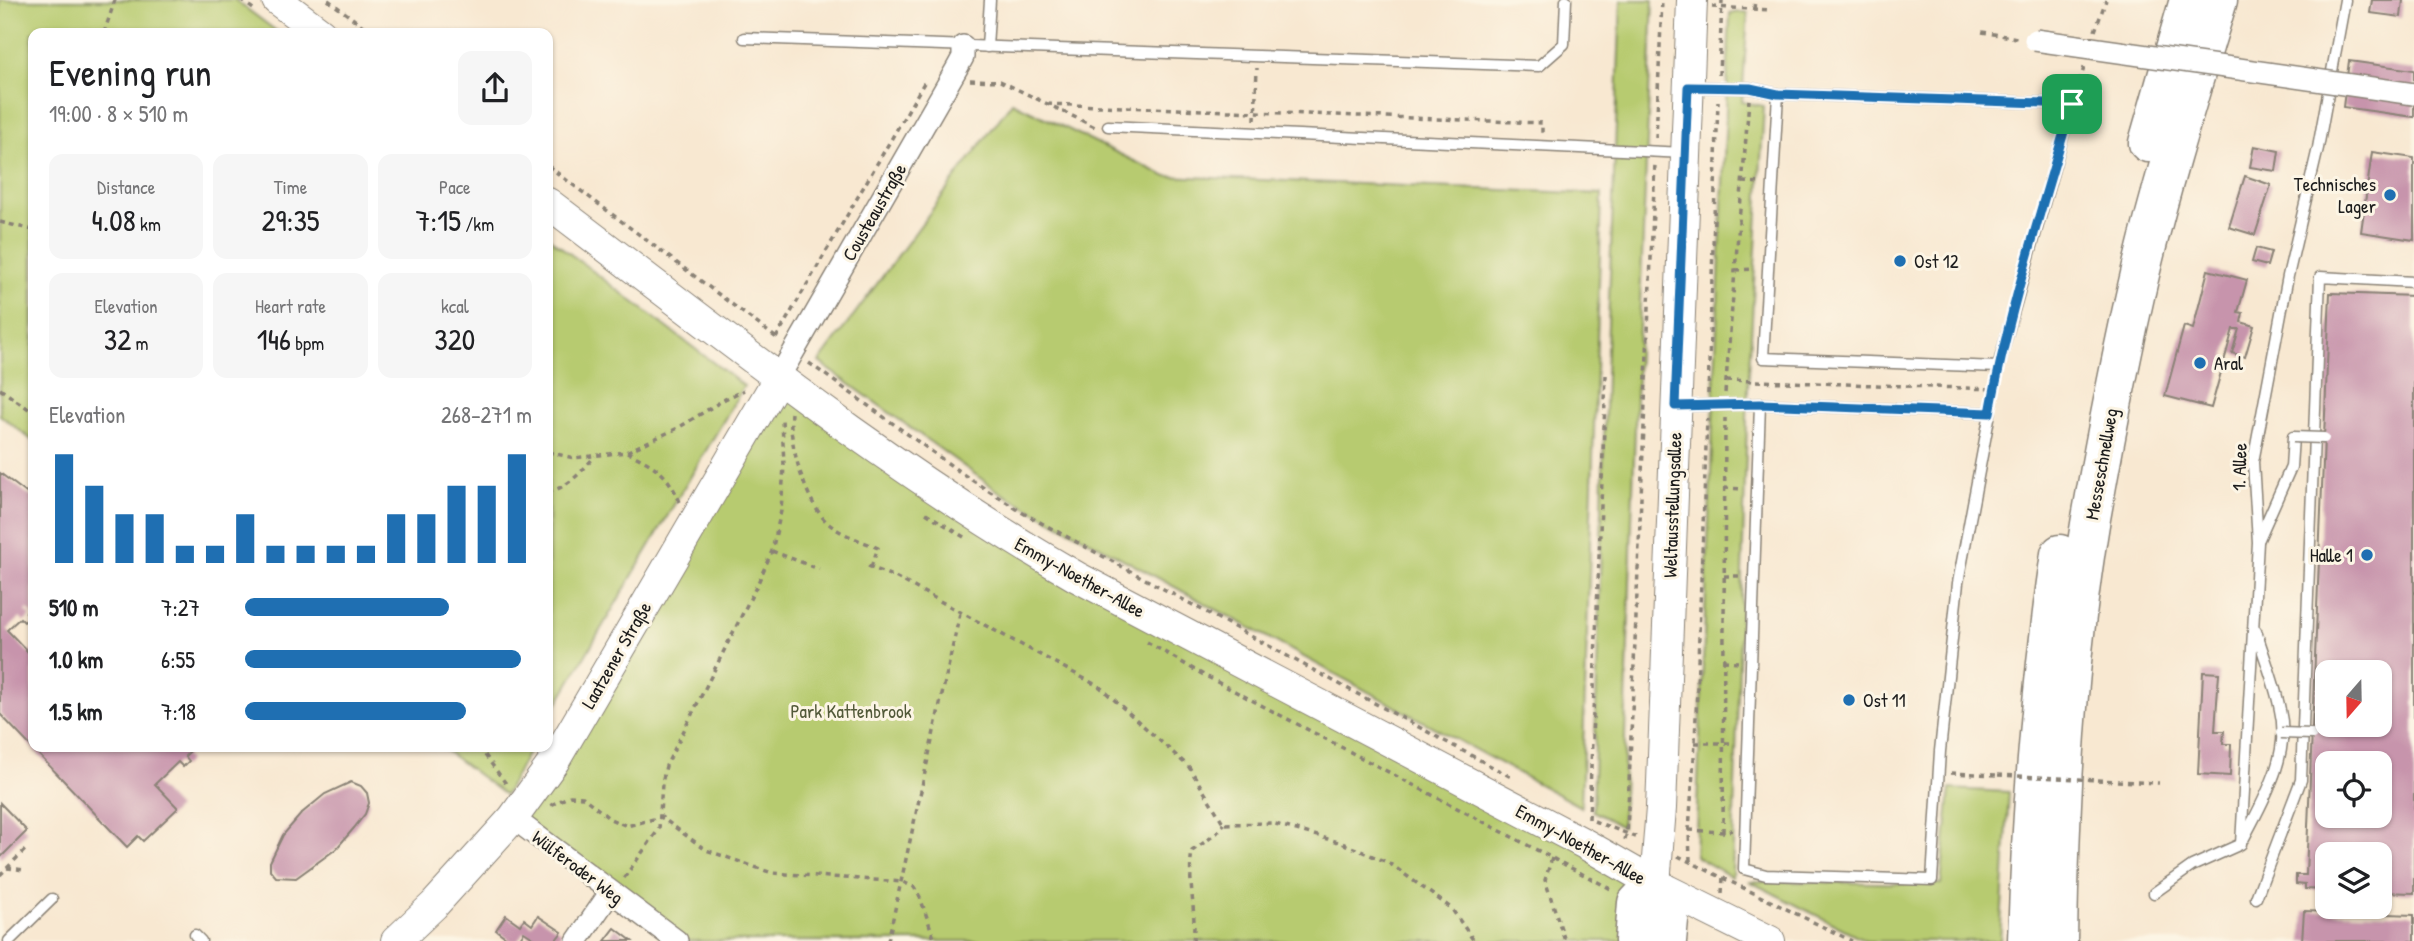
<!DOCTYPE html>
<meta charset="utf-8">
<style>
body{margin:0;font-family:"Patrick Hand",sans-serif;background:#f6f6f6;color:#202124;height:100vh;display:flex;flex-direction:column;font-size:26px;white-space:nowrap}
*{box-sizing:border-box;margin:0}
p{font-size:23px;color:#757577}
.icon{flex:none;width:38px;height:38px;fill:none;stroke:currentColor;stroke-width:2;stroke-linecap:round;stroke-linejoin:round}
.map{position:relative;flex:1;overflow:hidden}
.panel{position:absolute;left:28px;top:28px;width:525px;height:724px;display:flex;flex-direction:column;background:#fff;border-radius:14px;box-shadow:0 2px 5px #0004}
.panel>*{flex:none}
.needle{width:46px;rotate:200deg}
.fabs{position:absolute;left:2315px;top:660px;display:grid;gap:14px}
.fabs a{display:grid;place-items:center;width:77px;height:77px;border-radius:14px;background:#fff;box-shadow:0 2px 5px #0004;font-size:35px}
.pin{position:absolute;display:grid;place-items:center;width:60px;height:60px;color:#fff;margin:-30px;border-radius:14px;box-shadow:0 4px 10px #0006}
.round{display:grid;place-items:center;flex:none;width:74px;height:74px;border-radius:14px;background:#f6f6f6}
.head{display:flex;align-items:center;justify-content:space-between;height:119px;padding:0 21px}
h1{font-size:38px;font-weight:600;line-height:52px}
.stats{display:grid;grid-template-columns:repeat(3,1fr);gap:10px;height:119px;padding:7px 21px}
.stats div{display:grid;align-content:center;border-radius:14px;background:#f6f6f6;text-align:center}
.stats b{font-size:30px;font-weight:600}
.stats small{font-size:19px;font-weight:400}
.stats p{font-size:19px}
.chart{height:196px;padding:14px 21px}
.chart p{display:flex;justify-content:space-between}
.chart svg{width:100%;height:126px;margin-top:7px;stroke:#1f6fb2;stroke-width:6}
ul{padding:0 21px;list-style:none;font-size:23px}
li{display:grid;grid-template-columns:112px 84px 1fr;align-items:center;height:52px}
li i{height:18px;border-radius:9px;background:#1f6fb2}
.map>svg:first-child{display:block}
</style>
<div class="map">
<svg width="2414" height="941" viewBox="0 0 2414 941">
<rect width="100%" height="100%" fill="#fcf5e5"/>
<filter id="ink" filterUnits="userSpaceOnUse"><feTurbulence type="fractalNoise" baseFrequency=".0143" numOctaves="2"/><feDisplacementMap in="SourceGraphic" scale="14" xChannelSelector="R" yChannelSelector="G"/><feConvolveMatrix kernelMatrix="1 2 1 2 8 2 1 2 1" color-interpolation-filters="sRGB"/></filter>
<filter id="wash" filterUnits="userSpaceOnUse"><feTurbulence type="fractalNoise" baseFrequency=".00686" numOctaves="4" result="noise"/><feDisplacementMap in="SourceGraphic" scale="28" xChannelSelector="R" yChannelSelector="G"/><feGaussianBlur stdDeviation="1.57" result="paint"/><feColorMatrix in="noise" values="0 0 0 0 0 0 0 0 0 0 0 0 0 0 0 0 0 1.4 0 .05"/><feComposite in="paint" operator="in"/></filter>
<g filter="url(#wash)">
<rect width="100%" height="100%" fill="#f8e8d1"/>
<!-- green -->
<g fill="#b7cb6f" stroke="#6a7446" stroke-width="2">
<polygon points="0,0 235,0 279,33 33,33 33,441 0,415"/>
<polygon points="1621,0 1653,0 1636,398 1622,827 1593,811 1606,375"/>
<polygon points="1748,12 1742,102 1764,106 1748,390 1732,877 1695,856 1730,13"/>
<polygon points="1012,102 1165,176 1602,194 1581,807 1001,493 819,362"/>
<polygon points="548,237 744,386 548,719"/>
<polygon points="779,377 936,491 1655,884 1634,941 681,941 513,818"/>
<polygon points="441,747 531,747 505,795"/>
<polygon points="1950,789 2009,792 2000,941 1867,941 1749,881 1941,884"/>
</g>
<g id="blocks">
<!-- building -->
<g fill="#c794ac" fill-rule="evenodd">
<polygon points="2372,0 2403,0 2401,17 2370,13"/>
<polygon points="2349,61 2414,70 2414,117 2343,107"/>
<polygon points="2254,146 2279,151 2276,171 2250,167"/>
<polygon points="2372,152 2414,158 2414,240 2361,232"/>
<polygon points="2245,176 2271,185 2255,235 2229,227"/>
<polygon points="2256,248 2271,252 2267,266 2252,262"/>
<polygon points="2208,270 2247,280 2238,312 2243,313 2241,322 2254,326 2245,357 2232,353 2239,329 2233,329 2211,408 2165,396 2184,326 2193,329"/>
<path d="M2330 293 2414 296V893L2380 892V854H2328V890L2305 889V885L2296 884V875H2306ZM2328 672H2380V724H2328ZM2328 763H2380V816H2328Z"/>
<polygon points="0,473 33,498 33,615 28,609 26,612 31,616 24,622 20,618 7,630 29,653 33,649 33,747 194,747 185,756 189,761 183,767 178,762 155,784 178,808 143,841 138,836 127,847 0,714"/>
<polygon points="2203,672 2219,673 2215,731 2224,731 2223,744 2231,744 2230,776 2198,774"/>
<polygon points="351,782 361,786 367,793 369,803 365,814 354,828 336,849 296,878 276,877 270,870 270,862 283,835 302,813 325,794"/>
<polygon points="0,803 27,831 0,858"/>
<polygon points="2304,911 2414,915 2414,941 2302,941"/>
<polygon points="506,915 520,925 524,919 532,925 538,916 562,932 555,941 538,941 524,932 518,941 511,941 496,930"/>
<polygon points="615,928 632,941 605,941"/>
</g>
</g>
</g>
<g filter="url(#ink)">
<use href="#blocks" fill-opacity="0" stroke="#8a8276" stroke-width="2"/>
<g fill="none" stroke-linecap="round" stroke-linejoin="round">
<!-- lane casing -->
<g stroke="#8a8276" stroke-width="13">
<g id="lane">
<polyline points="744,38 1539,66 1564,44 1566,0"/>
<polyline points="987,47 990,0"/>
<polyline points="1690,87 1750,88 1778,94 2072,104 1998,367 1763,358 1778,94"/>
<polyline points="1108,126 1685,153"/>
<polyline points="1678,406 1760,404 1990,413 1958,583 1940,751 1932,880 1766,875 1744,869 1760,404"/>
<polyline points="2259,539 2291,467 2293,437"/>
<path d="M2244 838C2264 799 2291 755 2280 710 2275 683 2264 657 2256 631"/>
<polyline points="2154,893 2192,866 2241,844 2258,542 2253,462 2288,276 2318,148 2345,0"/>
<polyline points="2256,898 2301,780 2320,277 2414,282"/>
<polyline points="195,935 201,941"/>
<polyline points="9,941 52,899"/>
</g>
</g>
<!-- street casing -->
<g stroke="#8a8276" stroke-width="24">
<g id="street">
<polyline points="779,377 957,68 963,57 963,46"/>
<polyline points="513,818 677,941"/>
<polyline points="577,941 610,893"/>
</g>
</g>
<!-- secondary casing -->
<g stroke="#8a8276" stroke-width="32">
<g id="secondary">
<polyline points="277,0 321,33"/>
<path d="M548 203C720 333 890 470 1077 577L1585 844 1655 884 1770 941"/>
<polyline points="1655,884 1661,808 1692,0"/>
<polyline points="396,941 434,905 513,818 555,760 779,377"/>
</g>
</g>
<!-- highway casing -->
<g stroke="#8a8276" stroke-width="41">
<g id="highway">
<polyline points="2148,143 2189,0"/>
<polyline points="1634,941 1637,903 1655,884 1669,920 1667,941"/>
<path d="M2027 941C2031 811 2041 682 2060 554"/>
<path d="M2058 941C2060 802 2067 662 2090 524 2105 439 2121 354 2141 270 2163 179 2191 90 2218 0"/>
</g>
</g>
<!-- path -->
<g stroke="#8a8276" stroke-width="3.5" stroke-dasharray="5 5" stroke-linecap="butt">
<polyline points="241,0 256,11"/>
<polyline points="328,0 372,33"/>
<polyline points="1712,7 1771,10"/>
<polyline points="1754,9 1755,0"/>
<polyline points="2095,31 2106,0"/>
<polyline points="1982,32 2017,38"/>
<polyline points="104,33 115,0"/>
<polyline points="1719,75 1722,0"/>
<polyline points="970,80 1000,81 1095,127"/>
<polyline points="2076,91 2085,65"/>
<polyline points="1047,104 1542,123 1542,134"/>
<polyline points="1255,120 1257,68"/>
<polyline points="1656,138 1662,0"/>
<polyline points="548,166 778,339"/>
<polyline points="1743,182 1761,183"/>
<polyline points="0,222 33,230"/>
<polyline points="1735,270 1754,269"/>
<polyline points="776,338 925,81"/>
<polyline points="809,363 967,477 1023,513 1513,778"/>
<polyline points="1726,380 1994,389"/>
<polyline points="0,389 33,412"/>
<polyline points="1725,393 1749,100"/>
<polyline points="1708,394 1718,101"/>
<polyline points="1992,401 1996,381"/>
<path d="M791 413C788 442 806 505 829 524 842 535 862 541 878 548L871 567"/>
<polyline points="548,452 574,458 626,452 678,428 725,399 744,390"/>
<path d="M627 452C656 467 666 471 680 502"/>
<polyline points="1724,488 1743,489"/>
<path d="M548 492C569 487 581 472 595 456"/>
<polyline points="926,513 967,539"/>
<polyline points="772,551 819,569"/>
<polyline points="868,566 897,578 1100,687 1189,767 1224,824 1272,823 1342,843 1389,863 1451,908 1474,941"/>
<polyline points="1724,576 1743,576"/>
<polyline points="1147,642 1202,674 1613,890"/>
<polyline points="1723,661 1739,662"/>
<polyline points="1695,743 1735,743"/>
<polyline points="479,747 507,785"/>
<polyline points="1951,773 1998,775"/>
<polyline points="2097,780 2159,783"/>
<polyline points="551,805 570,796 583,797 610,819 627,826 661,817 706,850 772,873 903,882 914,887 920,897 935,941"/>
<polyline points="1589,819 1606,375"/>
<polyline points="1594,821 1636,837"/>
<polyline points="1689,830 1723,832 1732,830"/>
<polyline points="1723,832 1725,418"/>
<polyline points="1625,840 1627,832 1655,163"/>
<polyline points="1678,856 1852,941"/>
<polyline points="1552,858 1545,880 1565,941"/>
<polyline points="1690,861 1689,830 1695,743 1707,419"/>
<polyline points="7,868 25,870"/>
<polyline points="0,875 28,847"/>
<polyline points="624,878 659,829 662,783 666,766 758,583 772,551 781,511 784,466 782,420"/>
<polyline points="1722,893 1723,877"/>
<polyline points="888,941 960,613"/>
<path d="M1193 941C1197 910 1187 882 1192 851L1216 834 1224 824"/>
</g>
<!-- lane -->
<use href="#lane" stroke="#fff" stroke-width="10"/>
<!-- street -->
<use href="#street" stroke="#fff" stroke-width="21"/>
<!-- secondary -->
<use href="#secondary" stroke="#fff" stroke-width="30"/>
<!-- highway -->
<use href="#highway" stroke="#fff" stroke-width="38"/>
<!-- lane-bridge casing -->
<g stroke="#8a8276" stroke-width="13" stroke-linecap="butt">
<g id="lane-bridge">
<polyline points="2293,437 2324,438"/>
<polyline points="2281,733 2312,734"/>
</g>
</g>
<!-- street-bridge casing -->
<g stroke="#8a8276" stroke-width="24" stroke-linecap="butt">
<polyline id="street-bridge" points="2035,40 2414,94"/>
</g>
<!-- path-bridge -->
<polyline stroke="#8a8276" stroke-width="3.5" stroke-dasharray="5 5" stroke-linecap="butt" points="1998,775 2097,780"/>
<!-- lane-bridge -->
<use href="#lane-bridge" stroke="#fff" stroke-width="10"/>
<!-- street-bridge -->
<use href="#street-bridge" stroke="#fff" stroke-width="21"/>
</g>
</g>
<g fill="none" stroke-linecap="round" stroke-linejoin="round" filter="url(#ink)">
<!-- route casing -->
<g stroke="#fff" stroke-width="14">
<path id="route" d="M1688 87 1750 88 1778 94 2072 104C2043 206 2009 308 1990 413L1760 404 1675 406Z"/>
</g>
<!-- route -->
<use href="#route" stroke="#1f6fb2" stroke-width="9"/>
</g>
<!-- markers -->
<g fill="#1f6fb2" stroke="#fcf5e5" stroke-width="2.5">
<circle cx="2390" cy="195" r="7"/>
<circle cx="1900" cy="261" r="7"/>
<circle cx="2200" cy="363" r="7"/>
<circle cx="2367" cy="555" r="7"/>
<circle cx="1849" cy="700" r="7"/>
</g>
<g text-anchor="middle" stroke-width="6" stroke-linejoin="round" paint-order="stroke">
<!-- poi labels -->
<g font-size="19" fill="#1c1c1c" stroke="#fcf5e5" text-anchor="start">
<text x="2376" y="191" text-anchor="end">Technisches<tspan x="2376" dy="22">Lager</tspan></text>
<text x="1914" y="268">Ost 12</text>
<text x="2214" y="370">Aral</text>
<text x="2353" y="562" text-anchor="end">Halle 1</text>
<text x="1863" y="707">Ost 11</text>
</g>
<!-- street labels -->
<g font-size="19" fill="#1c1c1c" stroke="#fcf5e5">
<text transform="translate(874 212) rotate(-60)" y="7">Cousteaustraße</text>
<text transform="translate(2101 464) rotate(-80)" y="7">Messeschnellweg</text>
<text transform="translate(2239 467) rotate(-88)" y="7">1. Allee</text>
<text transform="translate(1672 505) rotate(-88)" y="7">Weltausstellungsallee</text>
<text transform="translate(1080 577) rotate(29)" y="7">Emmy-Noether-Allee</text>
<text transform="translate(616 655) rotate(-60)" y="7">Laatzener Straße</text>
<text transform="translate(1581 844) rotate(29)" y="7">Emmy-Noether-Allee</text>
<text transform="translate(578 867) rotate(37)" y="7">Wülferoder Weg</text>
</g>
<!-- park labels -->
<g font-size="19" fill="#525939" stroke="#fcf5e5">
<text x="851" y="718">Park Kattenbrook</text>
</g>
</g>
</svg>
<div class="fabs">
<a><svg class="needle" viewBox="-14 -14 28 28"><path d="M0-13l5 13h-10z" fill="#e53935"/><path d="M0 13l5-13h-10z" fill="#757577"/></svg></a>
<a><svg class="icon" aria-label="locate" viewBox="0 0 24 24"><circle cx="12" cy="12" r="6"/><path d="M12 2v4M12 18v4M2 12h4M18 12h4"/></svg></a>
<a><svg class="icon" aria-label="layers" viewBox="0 0 24 24"><path d="M12 4l9 5-9 5-9-5zM3 14l9 5 9-5"/></svg></a>
</div>
<div class="pin" style="left:2072px;top:104px;background:#1e9e55"><svg class="icon" aria-label="arrive" viewBox="0 0 24 24"><path d="M6 21V4h12l-3 4 3 4H6"/></svg></div>
<section class="panel">
<div class="head"><div><h1>Evening run</h1><p>19:00 · 8 × 510 m</p></div><a class="round"><svg class="icon" aria-label="share" viewBox="0 0 24 24"><path d="M12 15V3M7 8l5-5 5 5M5 13v7h14v-7"/></svg></a></div>
<div class="stats">
<div><p>Distance</p><b>4.08<small> km</small></b></div>
<div><p>Time</p><b>29:35</b></div>
<div><p>Pace</p><b>7:15<small> /km</small></b></div>
</div>
<div class="stats">
<div><p>Elevation</p><b>32<small> m</small></b></div>
<div><p>Heart rate</p><b>146<small> bpm</small></b></div>
<div><p>kcal</p><b>320</b></div>
</div>
<div class="chart"><p><span>Elevation</span>268–271 m</p>
<svg viewBox="0 0 160 44" preserveAspectRatio="none"><path d="M5 44V6M15 44V17M25 44V27M35 44V27M45 44V38M55 44V38M65 44V27M75 44V38M85 44V38M95 44V38M105 44V38M115 44V27M125 44V27M135 44V17M145 44V17M155 44V6"/></svg>
</div>
<ul>
<li><b>510 m</b>7:27<i style="width:71%"></i></li>
<li><b>1.0 km</b>6:55<i style="width:96%"></i></li>
<li><b>1.5 km</b>7:18<i style="width:77%"></i></li>
</ul>
</section>
</div>
